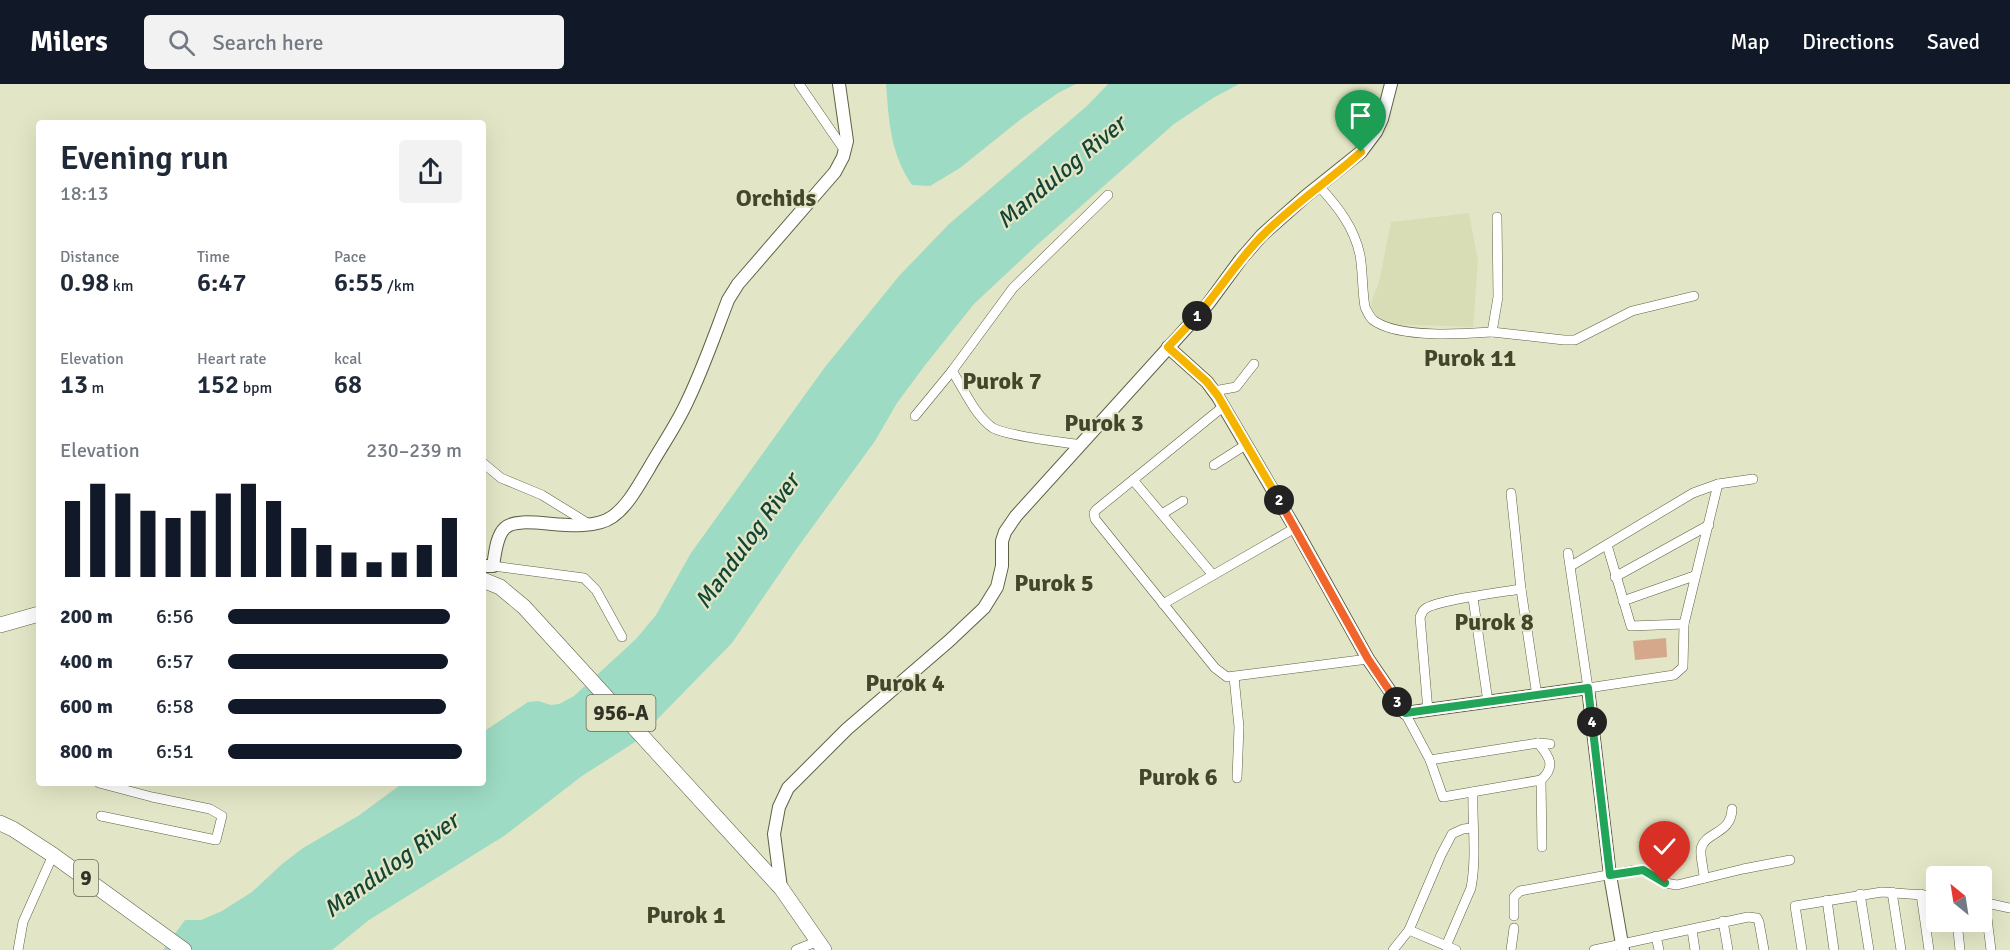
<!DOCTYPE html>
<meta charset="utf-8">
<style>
body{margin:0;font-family:Signika,sans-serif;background:#f2f2f3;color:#1f2937;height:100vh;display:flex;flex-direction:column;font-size:22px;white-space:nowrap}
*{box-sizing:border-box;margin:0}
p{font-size:20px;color:#747a83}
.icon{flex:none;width:33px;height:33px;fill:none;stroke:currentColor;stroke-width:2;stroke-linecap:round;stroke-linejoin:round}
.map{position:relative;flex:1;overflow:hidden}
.details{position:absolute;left:36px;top:36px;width:450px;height:666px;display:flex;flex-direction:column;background:#fff;border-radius:6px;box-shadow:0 6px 24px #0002}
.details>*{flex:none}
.needle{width:39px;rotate:330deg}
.buttons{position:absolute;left:1926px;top:782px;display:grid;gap:12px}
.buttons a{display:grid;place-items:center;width:66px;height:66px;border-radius:6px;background:#fff;box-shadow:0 6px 24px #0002;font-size:30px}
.pin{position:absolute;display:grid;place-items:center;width:51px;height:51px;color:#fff;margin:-62px -26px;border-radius:50% 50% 50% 0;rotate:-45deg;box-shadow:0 0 6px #0007}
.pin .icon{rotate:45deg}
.km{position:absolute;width:30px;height:30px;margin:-15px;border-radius:50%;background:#222;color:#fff;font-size:16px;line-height:30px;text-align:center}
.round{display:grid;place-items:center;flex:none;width:63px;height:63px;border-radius:6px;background:#f2f2f3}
.summary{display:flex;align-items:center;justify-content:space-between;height:102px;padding:0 24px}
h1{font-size:33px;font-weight:600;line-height:45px}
.figures{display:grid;grid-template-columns:repeat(3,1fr);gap:9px;height:102px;padding:6px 24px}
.figures div{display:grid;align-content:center}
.figures b{font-size:26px;font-weight:600}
.figures small{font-size:16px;font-weight:400}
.figures p{font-size:16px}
.chart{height:168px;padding:12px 24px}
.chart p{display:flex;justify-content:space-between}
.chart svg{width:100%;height:108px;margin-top:6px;stroke:#111827;stroke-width:6}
ul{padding:0 24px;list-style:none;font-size:20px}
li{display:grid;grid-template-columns:96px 72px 1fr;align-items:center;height:45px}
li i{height:15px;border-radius:8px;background:#111827}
header{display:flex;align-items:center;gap:36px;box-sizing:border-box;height:84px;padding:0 30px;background:#111827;color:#fff}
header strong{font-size:28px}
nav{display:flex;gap:33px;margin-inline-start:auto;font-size:21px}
.search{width:420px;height:54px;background:#f2f2f3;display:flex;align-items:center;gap:15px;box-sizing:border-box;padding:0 21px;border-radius:6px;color:#747a83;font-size:22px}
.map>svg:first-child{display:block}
</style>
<header>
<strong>Milers</strong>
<div class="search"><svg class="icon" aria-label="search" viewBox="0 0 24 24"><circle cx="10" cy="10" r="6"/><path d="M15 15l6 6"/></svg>Search here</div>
<nav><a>Map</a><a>Directions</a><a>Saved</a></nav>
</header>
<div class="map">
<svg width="2010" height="866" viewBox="0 0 2010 866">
<rect width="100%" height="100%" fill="#e3e6c6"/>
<!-- built -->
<polygon fill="#d9ddb6" points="1469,129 1478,177 1473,243 1386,240 1371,227 1372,216 1379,198 1391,138"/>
<!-- green -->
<polygon fill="#d5a78b" points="1666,554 1667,573 1635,576 1633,557"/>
<!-- water -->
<g fill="#9edbc4">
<path d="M886 0H1076L1058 9 1021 35 960 84 930 102 912 101C890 69 889 37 886 0Z"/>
<polygon points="1108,0 1239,0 1213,14 1174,40 1037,161 974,220 926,280 897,319 875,357 795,467 732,559 635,658 582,692 504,752 369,836 332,866 163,866 185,836 201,836 222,827 252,808 282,780 303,764 358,732 403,699 483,699 483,648 528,618 538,617 551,621 559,620 574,612 636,555 656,531 691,469 825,283 899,192 949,140 1088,21"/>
</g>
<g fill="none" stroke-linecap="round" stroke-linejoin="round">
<!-- minor casing -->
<g stroke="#5f6145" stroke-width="10">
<g id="minor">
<polyline points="799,0 845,67"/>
<path d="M1319 102C1338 123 1354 143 1360 171 1363 188 1362 206 1365 223 1368 229 1370 235 1376 238 1402 254 1462 250 1492 248L1498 213 1497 133"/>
<polyline points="1492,248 1564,256 1575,256 1632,227 1694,212"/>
<path d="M952 287C964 305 975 332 993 344 1007 352 1062 358 1081 361"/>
<polyline points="1214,307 1236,303 1254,280"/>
<polyline points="1224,322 1096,426 1094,429 1095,435 1215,584 1227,593 1368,575"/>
<polyline points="915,332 952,287 1013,204 1108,111"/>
<polyline points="483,379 501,394 542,411 589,440"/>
<polyline points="1214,381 1247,360"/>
<polyline points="1133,396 1213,491"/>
<polyline points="1511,409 1521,505 1537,612"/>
<polyline points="1162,430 1183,417"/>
<polyline points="1607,461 1631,542 1684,540"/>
<polyline points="1568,469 1588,604 1674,591 1683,583 1684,540 1718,400"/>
<polyline points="493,482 584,494 596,506 622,553"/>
<polyline points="1571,482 1693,409 1718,400 1753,395"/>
<polyline points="1615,493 1709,441"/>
<polyline points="1473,514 1488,618"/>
<polyline points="1623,517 1694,492"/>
<polyline points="1163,520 1295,444"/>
<polyline points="1234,593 1239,643 1237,694"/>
<path d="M1428 627 1420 533C1422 530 1422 527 1425 525 1437 516 1503 508 1521 505"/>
<polyline points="1405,629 1430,676 1443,713 1541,696"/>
<path d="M1538 659C1550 673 1556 683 1541 696L1542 763"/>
<polyline points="1430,676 1538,659 1550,660"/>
<polyline points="99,699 152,713 210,725 222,732 216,756 101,732"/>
<path d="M1704 794C1704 785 1700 774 1701 765 1705 747 1731 751 1732 725"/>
<polyline points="1892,808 1901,866"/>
<polyline points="1860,810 1869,866"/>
<polyline points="1921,810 1929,866"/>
<polyline points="1827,816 1834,866"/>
<polyline points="1982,818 2010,824"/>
<polyline points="1985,818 1991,866"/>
<polyline points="1514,832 1514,813 1520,807 1635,786 1643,786 1665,799 1677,801 1743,785 1790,776"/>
<polyline points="1723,837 1728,866"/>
<polyline points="1957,837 1960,866"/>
<polyline points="1409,846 1456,866"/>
<polyline points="1692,846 1695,866"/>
<polyline points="1656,852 1659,866"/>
<path d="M1446 862 1471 804C1477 772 1472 740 1473 708"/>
<polyline points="18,866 23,838 53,771"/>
<polyline points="796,866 818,857"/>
<polyline points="1393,866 1409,846 1441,771 1452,750 1463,745 1472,744"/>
<polyline points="1511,866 1514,844"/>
<polyline points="1594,866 1748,833 1757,834 1759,838 1764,866"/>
<polyline points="1802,866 1795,822 1882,808 1936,812"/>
</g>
</g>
<!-- tertiary casing -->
<g stroke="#5f6145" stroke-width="14">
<g id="tertiary">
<polyline points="1168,263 1207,298 1218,313 1295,444 1368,575 1405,629 1588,604 1610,791 1623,866"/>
<path d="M483 482H493C495 471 496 452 505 444 521 428 583 453 612 433 628 422 638 402 648 386 661 363 676 342 687 318 703 285 715 250 728 216L738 200 835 88 843 73 847 57 839 0"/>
<polyline points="781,804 774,750 779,723 788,704 847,645 949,557 984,524 997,503 1002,482 1002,457 1005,448 1016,432 1208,220 1241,175 1262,151 1306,112 1361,68 1376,48 1382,35 1391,0"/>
</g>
</g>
<!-- primary casing -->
<g stroke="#5f6145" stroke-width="16">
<g id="primary">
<polyline points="483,496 500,503 524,523 758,779 781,804 824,866"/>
<polyline points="0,541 39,530"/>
</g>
</g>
<!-- trunk casing -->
<g stroke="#5f6145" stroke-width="16">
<polyline id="trunk" points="0,739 13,745 53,771 184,866"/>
</g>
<!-- minor -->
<use href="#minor" stroke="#fff" stroke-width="9"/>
<!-- tertiary -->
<use href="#tertiary" stroke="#fff" stroke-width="12"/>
<!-- primary -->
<use href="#primary" stroke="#fff" stroke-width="15"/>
<!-- trunk -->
<use href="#trunk" stroke="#fff" stroke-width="15"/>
</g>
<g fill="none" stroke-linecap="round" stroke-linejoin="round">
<!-- split-1 casing -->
<g stroke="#fff" stroke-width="12">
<path id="split-1" d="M1197 232C1221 205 1239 174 1265 149 1295 119 1330 96 1361 68"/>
</g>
<!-- split-2 casing -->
<g stroke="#fff" stroke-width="12">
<polyline id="split-2" points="1197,232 1168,263 1207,298 1218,312 1279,416"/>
</g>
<!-- split-3 casing -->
<g stroke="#fff" stroke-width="12">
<polyline id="split-3" points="1279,416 1368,575 1397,618"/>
</g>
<!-- split-4 casing -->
<g stroke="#fff" stroke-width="12">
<polyline id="split-4" points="1397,618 1405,629 1588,604 1592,638"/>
</g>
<!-- split-5 casing -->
<g stroke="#fff" stroke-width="12">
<polyline id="split-5" points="1592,638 1610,791 1643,786 1665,799"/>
</g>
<!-- split-1 -->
<use href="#split-1" stroke="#f5b400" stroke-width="8"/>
<!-- split-2 -->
<use href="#split-2" stroke="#f5b400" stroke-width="8"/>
<!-- split-3 -->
<use href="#split-3" stroke="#f0652b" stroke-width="8"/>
<!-- split-4 -->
<use href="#split-4" stroke="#22a559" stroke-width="8"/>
<!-- split-5 -->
<use href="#split-5" stroke="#22a559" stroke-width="8"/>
</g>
<g text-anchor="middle" stroke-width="4.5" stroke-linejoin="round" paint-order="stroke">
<!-- shield labels -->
<g fill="#e3e6c6" stroke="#676956" stroke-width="1.5">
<rect x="586.5" y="611" width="69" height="36" rx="4.5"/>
<rect x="74" y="776" width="24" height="36" rx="4.5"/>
</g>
<g font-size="21" font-weight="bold" fill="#323326">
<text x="621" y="636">956-A</text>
<text x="86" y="801">9</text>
</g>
<!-- water labels -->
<g font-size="24" font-style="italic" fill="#124536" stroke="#e3e6c6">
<text transform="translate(1061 88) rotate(-40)" y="8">Mandulog River</text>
<text transform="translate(747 457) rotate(-54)" y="8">Mandulog River</text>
<text transform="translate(391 781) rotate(-36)" y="8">Mandulog River</text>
</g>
<!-- neighbourhood labels -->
<g font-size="24" font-weight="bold" fill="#44462c" stroke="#e3e6c6">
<text x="776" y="122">Orchids</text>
<text x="1470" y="282">Purok 11</text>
<text x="1002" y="305">Purok 7</text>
<text x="1104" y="347">Purok 3</text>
<text x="1054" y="507">Purok 5</text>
<text x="1494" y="546">Purok 8</text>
<text x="905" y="607">Purok 4</text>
<text x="1178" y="701">Purok 6</text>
<text x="686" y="839">Purok 1</text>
</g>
</g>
</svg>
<div class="buttons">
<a><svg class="needle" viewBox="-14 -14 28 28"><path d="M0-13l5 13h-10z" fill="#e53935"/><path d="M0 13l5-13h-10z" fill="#747a83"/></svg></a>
</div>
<div class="pin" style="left:1361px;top:68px;background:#1e9e55"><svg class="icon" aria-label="arrive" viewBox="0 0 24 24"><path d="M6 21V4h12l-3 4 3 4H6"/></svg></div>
<div class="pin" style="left:1665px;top:799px;background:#d93025"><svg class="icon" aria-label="check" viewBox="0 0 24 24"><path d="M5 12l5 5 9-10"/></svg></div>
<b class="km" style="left:1197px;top:232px">1</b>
<b class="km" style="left:1279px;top:416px">2</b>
<b class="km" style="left:1397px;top:618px">3</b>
<b class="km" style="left:1592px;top:638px">4</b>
<section class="details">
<div class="summary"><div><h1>Evening run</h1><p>18:13</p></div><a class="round"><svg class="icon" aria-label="share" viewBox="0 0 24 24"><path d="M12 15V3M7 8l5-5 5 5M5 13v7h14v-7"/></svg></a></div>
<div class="figures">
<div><p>Distance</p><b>0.98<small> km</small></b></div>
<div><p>Time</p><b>6:47</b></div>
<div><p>Pace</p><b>6:55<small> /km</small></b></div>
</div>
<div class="figures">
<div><p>Elevation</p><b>13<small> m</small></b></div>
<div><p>Heart rate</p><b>152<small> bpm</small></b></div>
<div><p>kcal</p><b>68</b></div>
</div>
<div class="chart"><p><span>Elevation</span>230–239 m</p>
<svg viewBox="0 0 160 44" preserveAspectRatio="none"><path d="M5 44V13M15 44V6M25 44V10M35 44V17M45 44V20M55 44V17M65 44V10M75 44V6M85 44V13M95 44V24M105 44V31M115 44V34M125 44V38M135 44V34M145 44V31M155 44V20"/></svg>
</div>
<ul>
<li><b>200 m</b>6:56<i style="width:95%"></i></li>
<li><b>400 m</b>6:57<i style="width:94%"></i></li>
<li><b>600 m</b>6:58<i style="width:93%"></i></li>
<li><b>800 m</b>6:51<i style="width:100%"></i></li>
</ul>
</section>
</div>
